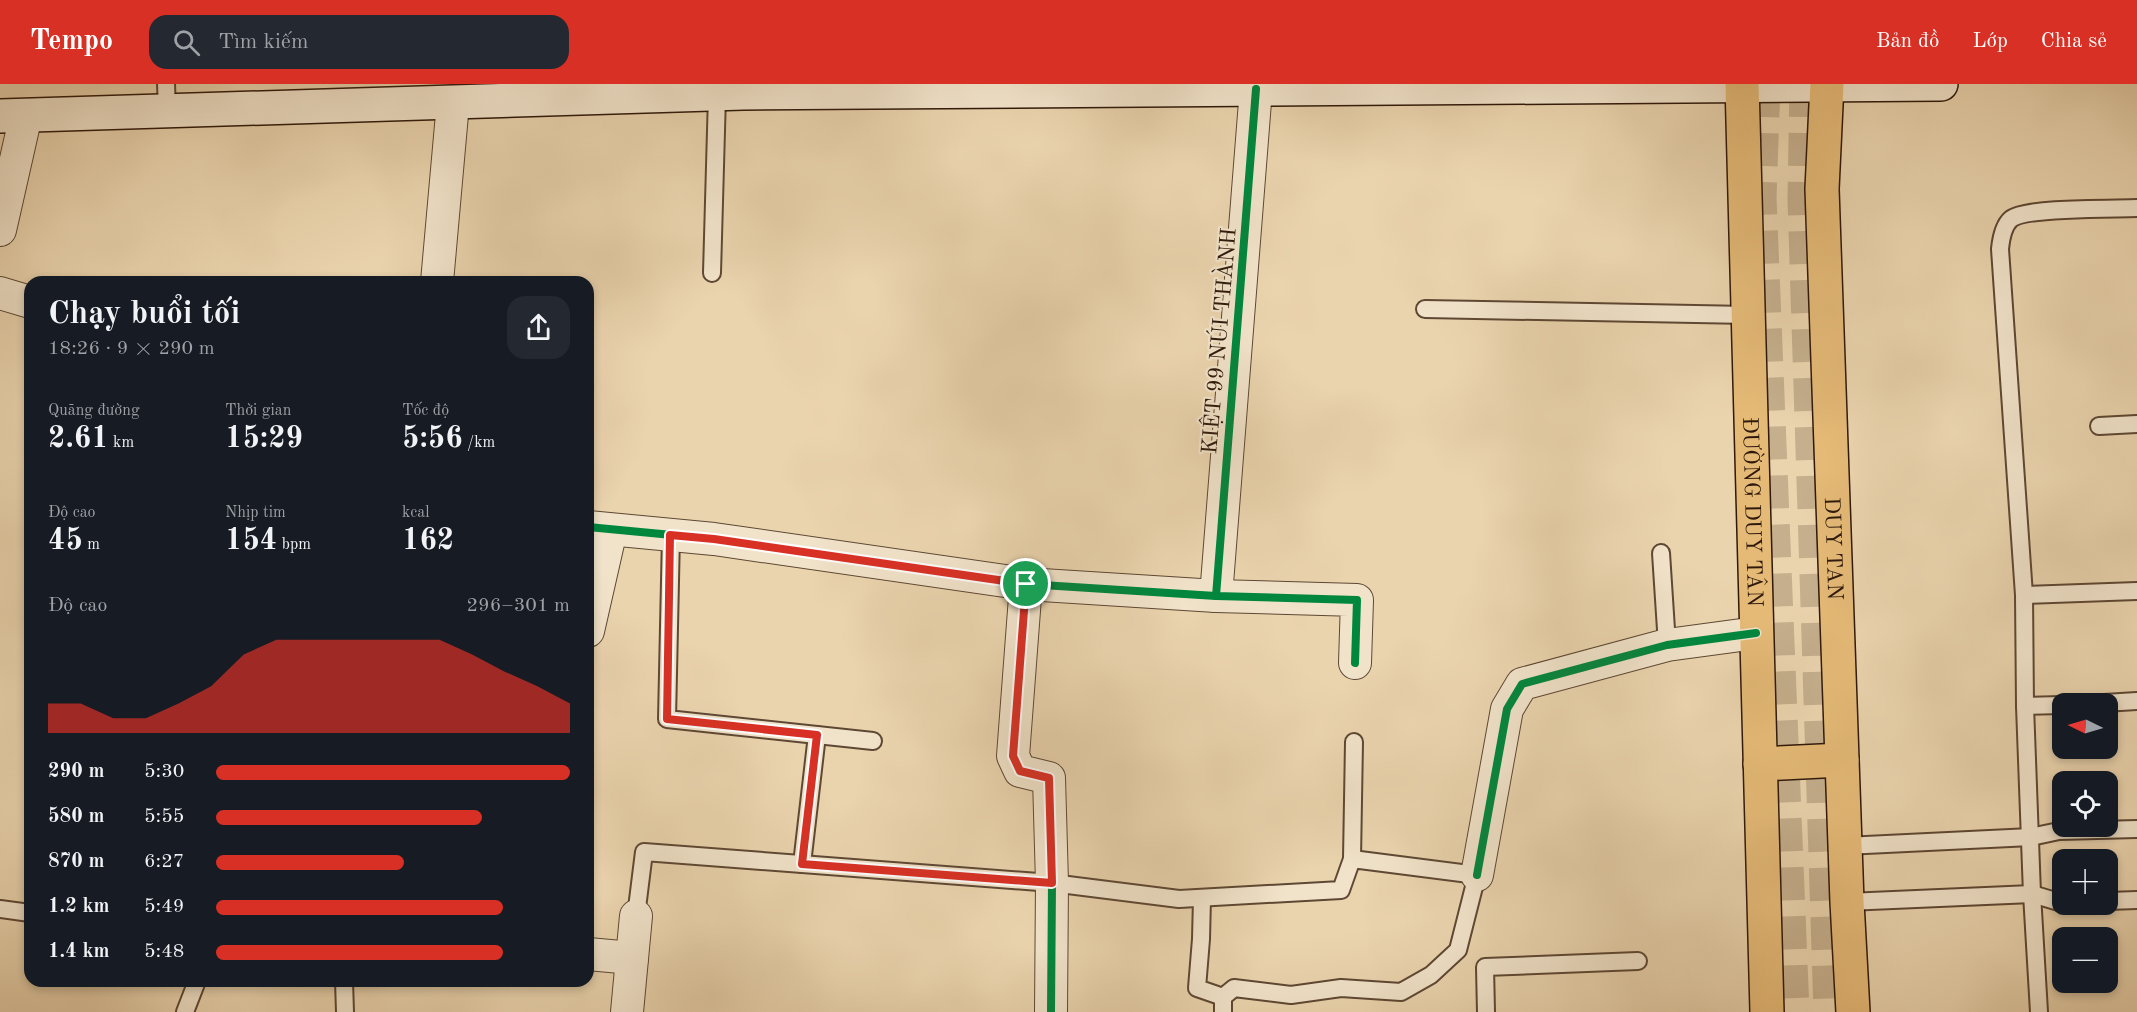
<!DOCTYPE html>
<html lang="vi">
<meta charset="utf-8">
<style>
body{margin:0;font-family:"Old Standard TT",serif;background:#242831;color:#f1f3f6;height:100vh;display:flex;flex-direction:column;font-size:22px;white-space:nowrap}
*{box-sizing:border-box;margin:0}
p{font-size:20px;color:#9ea1a6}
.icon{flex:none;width:33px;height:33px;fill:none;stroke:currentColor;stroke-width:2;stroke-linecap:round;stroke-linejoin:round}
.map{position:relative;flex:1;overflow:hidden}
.sheet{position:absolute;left:24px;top:192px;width:570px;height:711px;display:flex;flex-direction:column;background:#171b24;border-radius:18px;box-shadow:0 3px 9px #0003}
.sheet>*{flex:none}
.needle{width:39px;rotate:275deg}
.tools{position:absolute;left:2052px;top:609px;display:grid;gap:12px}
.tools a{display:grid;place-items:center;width:66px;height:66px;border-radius:12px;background:#171b24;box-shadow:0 3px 9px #0003;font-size:30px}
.pin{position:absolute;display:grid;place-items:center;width:51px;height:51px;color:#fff;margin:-26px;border:3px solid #fff;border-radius:50%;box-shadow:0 2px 6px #0007}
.round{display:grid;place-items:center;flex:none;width:63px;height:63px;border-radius:18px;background:#242831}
.head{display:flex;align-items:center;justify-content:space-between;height:102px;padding:0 24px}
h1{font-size:33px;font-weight:600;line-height:45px}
.metrics{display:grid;grid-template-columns:repeat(3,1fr);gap:9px;height:102px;padding:6px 24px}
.metrics div{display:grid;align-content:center}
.metrics b{font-size:30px;font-weight:600}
.metrics small{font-size:16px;font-weight:400}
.metrics p{font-size:16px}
.chart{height:168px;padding:12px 24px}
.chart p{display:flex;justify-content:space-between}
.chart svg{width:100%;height:108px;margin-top:6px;fill:#d93025;opacity:.7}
ul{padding:0 24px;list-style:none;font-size:20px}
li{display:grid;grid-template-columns:96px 72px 1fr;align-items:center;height:45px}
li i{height:15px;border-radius:8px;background:#d93025}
header{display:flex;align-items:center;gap:36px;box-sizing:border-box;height:84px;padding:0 30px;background:#d93025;color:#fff}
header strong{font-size:28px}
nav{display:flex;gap:33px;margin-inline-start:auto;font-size:21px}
.search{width:420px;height:54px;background:#242831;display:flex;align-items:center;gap:15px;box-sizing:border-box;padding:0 21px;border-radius:18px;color:#9ea1a6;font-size:22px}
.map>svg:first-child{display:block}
</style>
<header>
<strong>Tempo</strong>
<div class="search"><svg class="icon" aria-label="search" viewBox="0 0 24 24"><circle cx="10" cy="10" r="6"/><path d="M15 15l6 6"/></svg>Tìm kiếm</div>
<nav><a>Bản đồ</a><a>Lớp</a><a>Chia sẻ</a></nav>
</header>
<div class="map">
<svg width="2137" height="928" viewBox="0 0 2137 928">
<rect width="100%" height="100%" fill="#ead4ae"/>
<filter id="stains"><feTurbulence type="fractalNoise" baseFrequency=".00333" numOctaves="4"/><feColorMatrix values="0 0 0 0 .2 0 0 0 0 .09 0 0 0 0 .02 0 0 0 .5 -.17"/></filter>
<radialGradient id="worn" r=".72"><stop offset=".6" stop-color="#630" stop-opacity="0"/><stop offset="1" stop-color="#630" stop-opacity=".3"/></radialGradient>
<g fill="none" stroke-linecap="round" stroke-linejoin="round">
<!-- primary-tunnel -->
<g stroke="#c5af8d" stroke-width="33" stroke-dasharray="33 16" stroke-linecap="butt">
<polyline points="1764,0 1760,114 1793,928"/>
<polyline points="1806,0 1804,115 1830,928"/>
</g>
<!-- service casing -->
<g stroke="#5e4834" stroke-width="20">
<g id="service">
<polyline points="166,0 167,26"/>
<polyline points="712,189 717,11"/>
<polyline points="1425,225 1748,231"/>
<polyline points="2099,342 2137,340"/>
<polyline points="671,451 667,635 873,657"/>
<polyline points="1661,469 1667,561"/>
<polyline points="2024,511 2137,507"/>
<polyline points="2088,620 2137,617"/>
<polyline points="2025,622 2062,621"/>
<polyline points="1845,762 2031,753 2059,747 2137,745"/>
<polyline points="1352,775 1354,658"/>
<polyline points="802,780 817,651"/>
<polyline points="1202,814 1201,855 1197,904 1223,913"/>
<polyline points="2108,817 2137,816"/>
<polyline points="1847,818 2032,810 2062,819"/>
<polyline points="0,825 30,829"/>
<polyline points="636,832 644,768 1052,799 1179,815 1341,806 1352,775 1477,791 1458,866 1431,891 1401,908 1341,904 1291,911 1234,904 1223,913 1223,928"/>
<polyline points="344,897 345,928"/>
<polyline points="185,928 197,897"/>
<polyline points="1486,928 1485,883 1638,877"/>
<path d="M2039 928 2032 810 2025 622 2024 511 2000 165C2001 155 2003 142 2011 135 2026 123 2114 125 2137 124"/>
</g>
</g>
<!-- minor casing -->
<g stroke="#5e4834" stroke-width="34">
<g id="minor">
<polyline points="0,146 26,31"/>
<polyline points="437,198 453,19"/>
<polyline points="0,209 30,218"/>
<polyline points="588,443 714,455 1026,500 1216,512 1357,516 1355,579"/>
<polyline points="1026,500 1013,672 1020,687 1049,694 1052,799 1051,928"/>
<polyline points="1216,512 1256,5"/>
<polyline points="588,547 611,446"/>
<polyline points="1477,791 1507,625 1522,600 1667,561 1756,549"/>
<polyline points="588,870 632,874"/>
<polyline points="627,928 636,832"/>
</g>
</g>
<!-- secondary casing -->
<g stroke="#2f190b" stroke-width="36">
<polyline id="secondary" points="0,32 743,9 1941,0"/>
</g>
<!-- primary casing -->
<g stroke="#2f190b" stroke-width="36">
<g id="primary">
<path id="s1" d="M1742 0 1767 928"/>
<path id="s2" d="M1827 0 1822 105 1847 818 1853 928"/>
<polyline points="1760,680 1842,676"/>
</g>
</g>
<!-- service -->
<use href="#service" stroke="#f1e3ca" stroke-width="16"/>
<!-- minor -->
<use href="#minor" stroke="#f1e3ca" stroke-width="32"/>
<!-- secondary -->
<use href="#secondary" stroke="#f1e3ca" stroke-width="33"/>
<!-- primary -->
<use href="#primary" stroke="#e5ba77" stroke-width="33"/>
<!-- cycleway casing -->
<g stroke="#f1e3ca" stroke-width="11">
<g id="cycleway">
<polyline points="588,443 714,455 1026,500 1216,512 1357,516 1355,579"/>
<polyline points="1026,500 1013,672 1020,687 1049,694 1052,799 1051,928"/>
<polyline points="1216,512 1256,5"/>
<polyline points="1477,791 1507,625 1522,600 1667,561 1756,549"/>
</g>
</g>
<!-- cycleway -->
<use href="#cycleway" stroke="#00873e" stroke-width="8"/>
</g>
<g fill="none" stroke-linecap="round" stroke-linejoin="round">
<!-- route casing -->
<g stroke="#fff" stroke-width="12">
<polygon id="route" points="670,451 714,455 1026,500 1013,672 1020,687 1049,694 1052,799 802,780 817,651 667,635"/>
</g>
<!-- route -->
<use href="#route" stroke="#d93025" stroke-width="8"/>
</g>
<g text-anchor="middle" stroke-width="4.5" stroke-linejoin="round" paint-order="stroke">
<!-- street labels -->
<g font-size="22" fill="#2f190b" stroke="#f1e3ca">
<text transform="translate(1218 257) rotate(-85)" y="8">KIỆT 99 NÚI THÀNH</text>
<text dy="8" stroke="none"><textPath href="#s1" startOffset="428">ĐƯỜNG DUY TÂN</textPath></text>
<text dy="8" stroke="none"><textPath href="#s2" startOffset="465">DUY TAN</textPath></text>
</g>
</g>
<rect width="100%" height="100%" filter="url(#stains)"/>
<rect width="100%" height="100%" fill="url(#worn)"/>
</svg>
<div class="tools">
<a><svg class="needle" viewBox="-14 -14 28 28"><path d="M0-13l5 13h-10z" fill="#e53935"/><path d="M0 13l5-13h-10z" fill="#9ea1a6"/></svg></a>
<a><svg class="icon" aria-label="locate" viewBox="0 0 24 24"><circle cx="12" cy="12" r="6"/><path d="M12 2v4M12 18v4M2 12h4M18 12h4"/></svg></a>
<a>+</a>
<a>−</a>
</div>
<div class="pin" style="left:1026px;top:500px;background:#1e9e55"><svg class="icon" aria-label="arrive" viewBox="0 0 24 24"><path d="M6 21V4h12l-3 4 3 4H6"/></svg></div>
<section class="sheet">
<div class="head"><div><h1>Chạy buổi tối</h1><p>18:26 · 9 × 290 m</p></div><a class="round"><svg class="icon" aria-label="share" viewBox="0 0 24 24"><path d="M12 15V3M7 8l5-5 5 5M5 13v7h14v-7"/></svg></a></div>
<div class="metrics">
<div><p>Quãng đường</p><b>2.61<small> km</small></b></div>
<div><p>Thời gian</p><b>15:29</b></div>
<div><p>Tốc độ</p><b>5:56<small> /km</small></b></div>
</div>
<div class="metrics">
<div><p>Độ cao</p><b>45<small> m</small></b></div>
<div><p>Nhịp tim</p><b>154<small> bpm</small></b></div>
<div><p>kcal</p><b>162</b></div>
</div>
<div class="chart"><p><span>Độ cao</span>296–301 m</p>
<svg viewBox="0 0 160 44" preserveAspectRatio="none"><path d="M0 44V32L10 32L20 38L30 38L40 32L50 25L60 12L70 6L80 6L90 6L100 6L110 6L120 6L130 12L140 19L150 25L160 32V44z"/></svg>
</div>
<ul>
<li><b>290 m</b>5:30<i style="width:100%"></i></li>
<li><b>580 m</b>5:55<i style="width:75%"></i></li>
<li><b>870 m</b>6:27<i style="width:53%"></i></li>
<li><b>1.2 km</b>5:49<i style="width:81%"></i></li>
<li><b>1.4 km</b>5:48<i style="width:81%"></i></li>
</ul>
</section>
</div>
